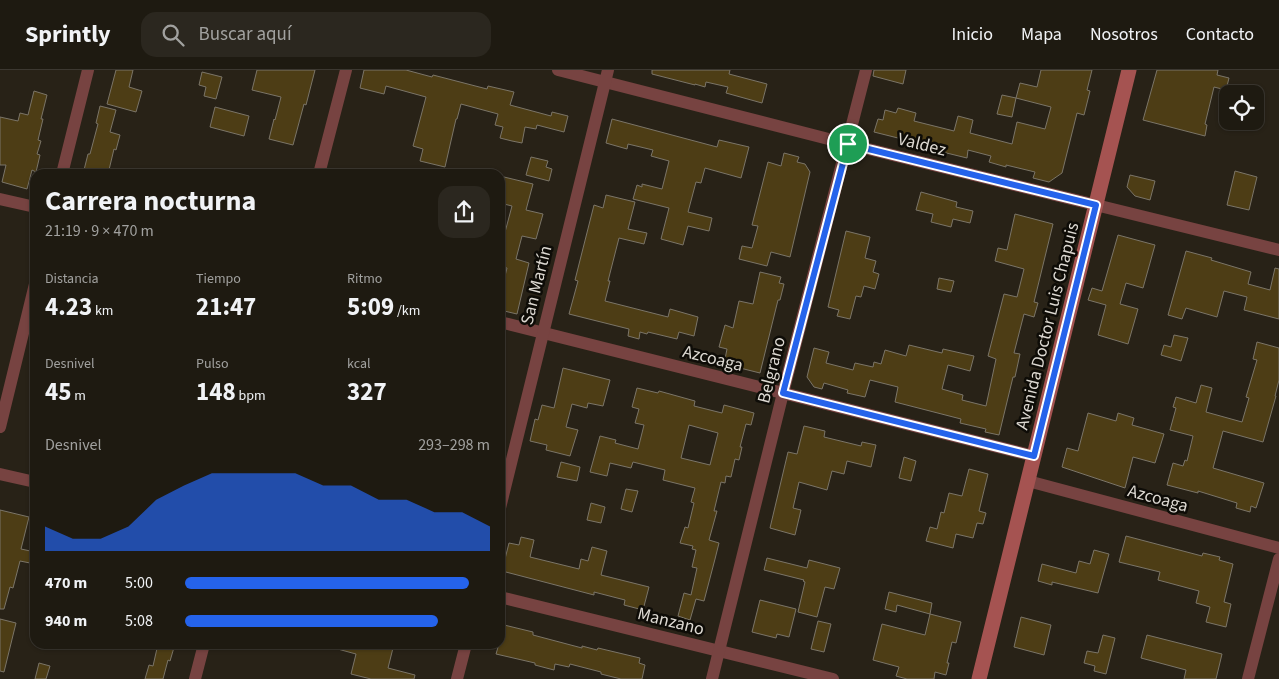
<!DOCTYPE html>
<html lang="es">
<meta charset="utf-8">
<style>
body{margin:0;font-family:"Source Sans 3",sans-serif;background:#2b271f;color:#f1f3f6;height:100vh;display:flex;flex-direction:column;font-size:19px;white-space:nowrap}
*{box-sizing:border-box;margin:0}
p{font-size:16px;color:#a1a19f}
.icon{flex:none;width:28px;height:28px;fill:none;stroke:currentColor;stroke-width:2;stroke-linecap:round;stroke-linejoin:round}
.map{position:relative;flex:1;overflow:hidden}
.panel{position:absolute;left:30px;top:99px;width:475px;height:480px;display:flex;flex-direction:column;background:#1e1a11;border-radius:15px;box-shadow:0 1px 4px #0004,0 0 0 1px #3c3831}
.panel>*{flex:none}
.buttons{position:absolute;left:1219px;top:15px;display:grid;gap:10px}
.buttons a{display:grid;place-items:center;width:45px;height:45px;border-radius:10px;background:#1e1a11;box-shadow:0 1px 4px #0004,0 0 0 1px #3c3831;font-size:25px}
.pin{position:absolute;display:grid;place-items:center;width:42px;height:42px;color:#fff;margin:-21px;border:2px solid #fff;border-radius:50%;box-shadow:0 1px 5px #0007}
.round{display:grid;place-items:center;flex:none;width:52px;height:52px;border-radius:15px;background:#2b271f}
.summary{display:flex;align-items:center;justify-content:space-between;height:85px;padding:0 15px}
h1{font-size:28px;font-weight:700;line-height:38px}
.figures{display:grid;grid-template-columns:repeat(3,1fr);gap:8px;height:85px;padding:5px 15px}
.figures div{display:grid;align-content:center}
.figures b{font-size:25px;font-weight:700}
.figures small{font-size:14px;font-weight:400}
.figures p{font-size:14px}
.chart{height:140px;padding:10px 15px}
.chart p{display:flex;justify-content:space-between}
.chart svg{width:100%;height:90px;margin-top:5px;fill:#2563eb;opacity:.7}
ul{padding:0 15px;list-style:none;font-size:16px}
li{display:grid;grid-template-columns:80px 60px 1fr;align-items:center;height:38px}
li i{height:12px;border-radius:6px;background:#2563eb}
header{display:flex;align-items:center;gap:30px;box-sizing:border-box;height:70px;padding:0 25px;background:#1e1a11;border-bottom:1px solid #3c3831}
header strong{font-size:24px}
nav{display:flex;gap:28px;margin-inline-start:auto;font-size:18px}
.search{width:350px;height:45px;background:#2b271f;display:flex;align-items:center;gap:12px;box-sizing:border-box;padding:0 18px;border-radius:15px;color:#a1a19f;font-size:19px}
.map>svg:first-child{display:block}
</style>
<header>
<strong>Sprintly</strong>
<div class="search"><svg class="icon" aria-label="search" viewBox="0 0 24 24"><circle cx="10" cy="10" r="6"/><path d="M15 15l6 6"/></svg>Buscar aquí</div>
<nav><a>Inicio</a><a>Mapa</a><a>Nosotros</a><a>Contacto</a></nav>
</header>
<div class="map">
<svg width="1279" height="609" viewBox="0 0 1279 609">
<rect width="100%" height="100%" fill="#282217"/>
<!-- building -->
<g fill="#4d3d15" stroke="#7b7568" fill-rule="evenodd">
<polygon points="116,0 133,0 129,17 142,21 136,42 107,34"/>
<polygon points="257,0 315,0 306,35 304,34 293,75 269,69 274,49 275,50 281,27 252,20"/>
<polygon points="364,0 406,0 432,7 433,5 487,19 488,16 514,22 510,35 551,46 552,42 568,46 564,62 537,55 536,59 525,57 522,73 512,71 500,68 503,57 495,55 498,44 461,34 457,49 456,49 445,97 420,91 423,79 413,76 426,27 386,16 384,24 360,18"/>
<polygon points="652,0 730,0 729,4 767,14 762,33 726,23 728,17 706,12 705,17 695,14 695,15 652,4"/>
<polygon points="874,0 906,0 903,14 873,6"/>
<polygon points="1041,0 1092,0 1087,20 1090,21 1084,45 1077,43 1062,103 1049,112 1033,108 1035,102 1006,95 1006,97 989,92 991,86 968,80 967,88 918,76 918,73 874,62 878,49 883,50 885,40 896,43 898,38 916,43 914,51 954,61 958,46 973,50 970,63 1012,74 1017,52 1045,59 1051,37 1016,28 1020,13 1037,17"/>
<polygon points="1157,0 1218,0 1217,5 1229,8 1226,20 1214,17 1205,54 1207,55 1205,66 1143,50"/>
<polygon points="202,2 222,7 216,29 204,26 206,17 199,15"/>
<polygon points="34,21 47,25 41,49 43,49 38,70 41,71 37,84 40,85 36,102 32,100 27,119 2,112 6,95 0,95 0,47 18,51 20,43 28,45"/>
<polygon points="1002,25 1016,28 1012,47 997,44"/>
<polygon points="100,36 116,40 110,62 120,65 116,80 114,79 108,104 83,104 88,84 90,84 98,54 96,53"/>
<polygon points="215,37 249,46 244,66 210,57"/>
<polygon points="612,49 717,77 719,70 749,77 741,108 705,98 701,113 696,112 688,142 712,148 709,161 688,156 683,175 661,169 669,138 633,129 637,115 642,117 642,114 662,119 669,91 651,86 653,80 628,74 627,79 606,73"/>
<polygon points="784,83 799,87 797,92 805,94 810,102 790,187 771,182 767,196 739,189 742,176 752,178 758,156 752,155 768,92 781,96"/>
<polygon points="531,87 548,91 546,97 552,99 549,111 526,105"/>
<polygon points="1235,101 1257,107 1249,140 1227,135"/>
<polygon points="1130,105 1155,111 1150,130 1135,126 1127,117"/>
<polygon points="504,107 533,114 526,140 543,144 536,169 522,166 516,189 529,193 517,244 500,240 500,226 507,198 500,196 500,165 504,166 512,136 500,133 500,123"/>
<polygon points="921,122 957,132 956,137 973,141 970,153 953,149 951,157 931,152 933,144 916,140"/>
<polygon points="606,125 635,132 628,159 647,163 644,174 619,168 608,211 610,211 605,231 668,247 670,239 698,247 694,266 679,262 677,269 648,262 647,264 640,262 639,269 628,266 629,259 569,244 578,211 575,210 594,135 603,138"/>
<polygon points="1015,144 1053,154 1034,232 1038,233 1034,247 1024,244 1014,283 1020,284 1015,307 1013,307 999,365 985,362 986,359 960,353 961,349 895,332 898,317 870,310 865,327 847,323 848,320 824,313 822,319 814,317 807,307 814,278 829,282 826,293 853,300 855,293 873,297 874,292 881,294 885,280 906,286 909,275 942,283 943,279 974,286 970,301 948,295 942,319 963,325 962,330 986,336 996,289 988,286 1004,224 1017,227 1024,199 995,191 998,178 1007,180"/>
<polygon points="846,161 870,167 865,188 876,191 873,202 879,204 875,219 864,216 861,227 856,226 850,249 837,246 839,240 828,237"/>
<polygon points="1118,165 1155,175 1143,218 1126,213 1120,234 1138,239 1128,274 1098,265 1106,235 1088,230 1092,218 1102,221"/>
<polygon points="1186,181 1212,188 1211,190 1251,202 1248,214 1270,220 1275,198 1279,199 1279,249 1244,240 1247,227 1224,221 1217,247 1186,238 1182,249 1168,245"/>
<polygon points="760,202 781,207 779,213 784,214 780,230 778,230 760,303 724,294 727,279 719,277 725,255 733,258 739,231 753,234"/>
<polygon points="939,208 954,211 951,222 937,219"/>
<polygon points="1174,265 1188,268 1181,291 1161,285 1164,275 1171,277"/>
<polygon points="1257,272 1279,278 1279,310 1275,326 1276,326 1263,372 1223,361 1213,398 1264,413 1256,438 1251,436 1250,442 1236,438 1237,433 1198,421 1198,423 1167,415 1173,393 1183,396 1185,390 1187,391 1193,366 1170,360 1176,338 1173,337 1176,327 1196,333 1201,315 1212,318 1206,342 1242,352 1249,328 1246,327 1257,290 1253,289"/>
<polygon points="563,298 610,310 603,336 588,333 587,338 572,334 566,357 578,360 570,386 546,380 547,375 530,371 535,349 538,350 542,335 554,338"/>
<path d="M637 318 658 323 659 321 695 331 694 336 722 343 724 335 754 343 751 355 746 354 740 377H742L739 390 735 389 731 407 726 406 725 413 721 412 714 441H717L709 470 719 473 715 489 704 531 696 529 690 550 678 546 684 523 691 525 697 498 692 497 696 480 692 479 693 476 680 473 685 457 688 458 694 433 691 432 695 418 663 410 665 400 633 392 631 398 610 393 607 406 590 402 600 366 616 370 615 373 638 379 644 355 635 353 639 339 632 337ZM689 355 718 363 710 395 681 388Z"/>
<polygon points="1088,343 1116,351 1118,343 1134,348 1132,355 1164,364 1155,393 1133,387 1125,418 1062,397 1067,378 1078,381"/>
<polygon points="804,356 825,361 824,367 861,376 862,372 876,375 871,397 847,391 844,404 832,401 827,420 799,412 793,438 801,440 795,465 770,458 788,382 797,384"/>
<polygon points="904,387 916,391 911,411 899,408"/>
<polygon points="561,392 580,397 577,411 557,407"/>
<polygon points="969,399 988,404 979,441 986,443 983,454 977,453 973,468 956,464 953,478 926,471 930,457 937,459 941,442 944,443 949,423 962,426"/>
<polygon points="626,419 638,421 632,442 621,439"/>
<polygon points="591,433 605,437 601,453 587,450"/>
<polygon points="0,440 29,447 21,479 35,482 35,494 20,491 13,518 10,517 4,539 0,539"/>
<polygon points="1126,466 1202,486 1203,483 1220,487 1219,490 1233,494 1224,532 1231,534 1226,557 1206,552 1210,537 1196,533 1199,521 1158,510 1160,502 1119,492"/>
<polygon points="521,467 534,470 530,487 579,499 581,489 588,491 592,477 607,481 601,505 649,517 643,540 624,535 625,530 594,522 594,525 502,501 509,473 519,475"/>
<polygon points="1094,480 1109,484 1098,523 1052,512 1052,515 1038,511 1042,494 1076,503 1079,491 1090,494"/>
<polygon points="767,488 807,498 809,490 840,498 834,519 825,517 817,547 798,542 805,512 803,511 804,510 764,500"/>
<polygon points="889,522 932,533 930,544 897,535 896,542 885,539"/>
<polygon points="760,530 796,539 789,567 777,564 776,568 752,562"/>
<polygon points="930,544 961,552 956,573 952,572 947,593 949,593 946,605 935,602 934,609 907,609 896,606 899,597 873,590 882,554 925,565"/>
<polygon points="1021,547 1051,555 1044,585 1014,577"/>
<polygon points="0,549 16,553 4,602 0,601"/>
<polygon points="818,551 831,554 824,582 811,579"/>
<polygon points="500,554 533,562 533,565 582,578 582,576 597,580 598,578 640,588 639,593 645,595 642,609 621,609 601,604 601,602 570,594 569,597 555,594 554,600 535,595 535,593 496,584 499,574 500,574"/>
<polygon points="1103,565 1115,568 1106,604 1094,601 1095,596 1084,593 1087,581 1098,583"/>
<polygon points="1147,565 1222,584 1216,609 1184,609 1186,600 1141,588"/>
<polygon points="158,574 175,574 170,591 168,590 163,609 145,609 149,595 153,596"/>
<polygon points="334,574 394,574 388,598 415,605 414,609 371,609 351,604 356,584 334,578"/>
<polygon points="39,593 50,596 46,609 35,609"/>
</g>
<g fill="none" stroke-linecap="round" stroke-linejoin="round">
<!-- street -->
<g stroke="#774341" stroke-width="12">
<polyline points="558,0 848,74 1279,180"/>
<polyline points="62,104 88,0"/>
<polyline points="319,104 346,0"/>
<polyline points="0,129 35,137"/>
<polyline points="500,252 1034,386"/>
<polyline points="0,357 35,214"/>
<polyline points="0,404 35,412"/>
<polyline points="1028,411 1279,478"/>
<polyline points="500,438 608,0"/>
<polyline points="500,527 833,609"/>
<polyline points="195,609 204,574"/>
<polyline points="457,609 466,574"/>
<polyline points="712,609 783,323 866,0"/>
<polyline points="1248,609 1279,489"/>
</g>
<!-- secondary -->
<polyline stroke="#a55351" stroke-width="15" points="979,609 1129,0"/>
</g>
<g fill="none" stroke-linecap="round" stroke-linejoin="round">
<!-- route casing -->
<g stroke="#fff" stroke-width="10">
<polygon id="route" points="848,74 1096,135 1034,386 783,323"/>
</g>
<!-- route -->
<use href="#route" stroke="#2563eb" stroke-width="6"/>
</g>
<g text-anchor="middle" stroke-width="5" stroke-linejoin="round" paint-order="stroke">
<!-- street labels -->
<g font-size="18" fill="#ddd9d2" stroke="#0e0c07">
<text transform="translate(922 74) rotate(14)" y="6">Valdez</text>
<text transform="translate(536 215) rotate(-76)" y="6">San Martín</text>
<text transform="translate(1047 256) rotate(-76)" y="6">Avenida Doctor Luis Chapuis</text>
<text transform="translate(713 288) rotate(14)" y="6">Azcoaga</text>
<text transform="translate(771 300) rotate(-76)" y="6">Belgrano</text>
<text transform="translate(1158 428) rotate(15)" y="6">Azcoaga</text>
<text transform="translate(671 551) rotate(14)" y="6">Manzano</text>
</g>
</g>
</svg>
<div class="buttons">
<a><svg class="icon" aria-label="locate" viewBox="0 0 24 24"><circle cx="12" cy="12" r="6"/><path d="M12 2v4M12 18v4M2 12h4M18 12h4"/></svg></a>
</div>
<div class="pin" style="left:848px;top:74px;background:#1e9e55"><svg class="icon" aria-label="arrive" viewBox="0 0 24 24"><path d="M6 21V4h12l-3 4 3 4H6"/></svg></div>
<section class="panel">
<div class="summary"><div><h1>Carrera nocturna</h1><p>21:19 · 9 × 470 m</p></div><a class="round"><svg class="icon" aria-label="share" viewBox="0 0 24 24"><path d="M12 15V3M7 8l5-5 5 5M5 13v7h14v-7"/></svg></a></div>
<div class="figures">
<div><p>Distancia</p><b>4.23<small> km</small></b></div>
<div><p>Tiempo</p><b>21:47</b></div>
<div><p>Ritmo</p><b>5:09<small> /km</small></b></div>
</div>
<div class="figures">
<div><p>Desnivel</p><b>45<small> m</small></b></div>
<div><p>Pulso</p><b>148<small> bpm</small></b></div>
<div><p>kcal</p><b>327</b></div>
</div>
<div class="chart"><p><span>Desnivel</span>293–298 m</p>
<svg viewBox="0 0 160 44" preserveAspectRatio="none"><path d="M0 44V32L10 38L20 38L30 32L40 19L50 12L60 6L70 6L80 6L90 6L100 12L110 12L120 19L130 19L140 25L150 25L160 32V44z"/></svg>
</div>
<ul>
<li><b>470 m</b>5:00<i style="width:93%"></i></li>
<li><b>940 m</b>5:08<i style="width:83%"></i></li>
</ul>
</section>
</div>
